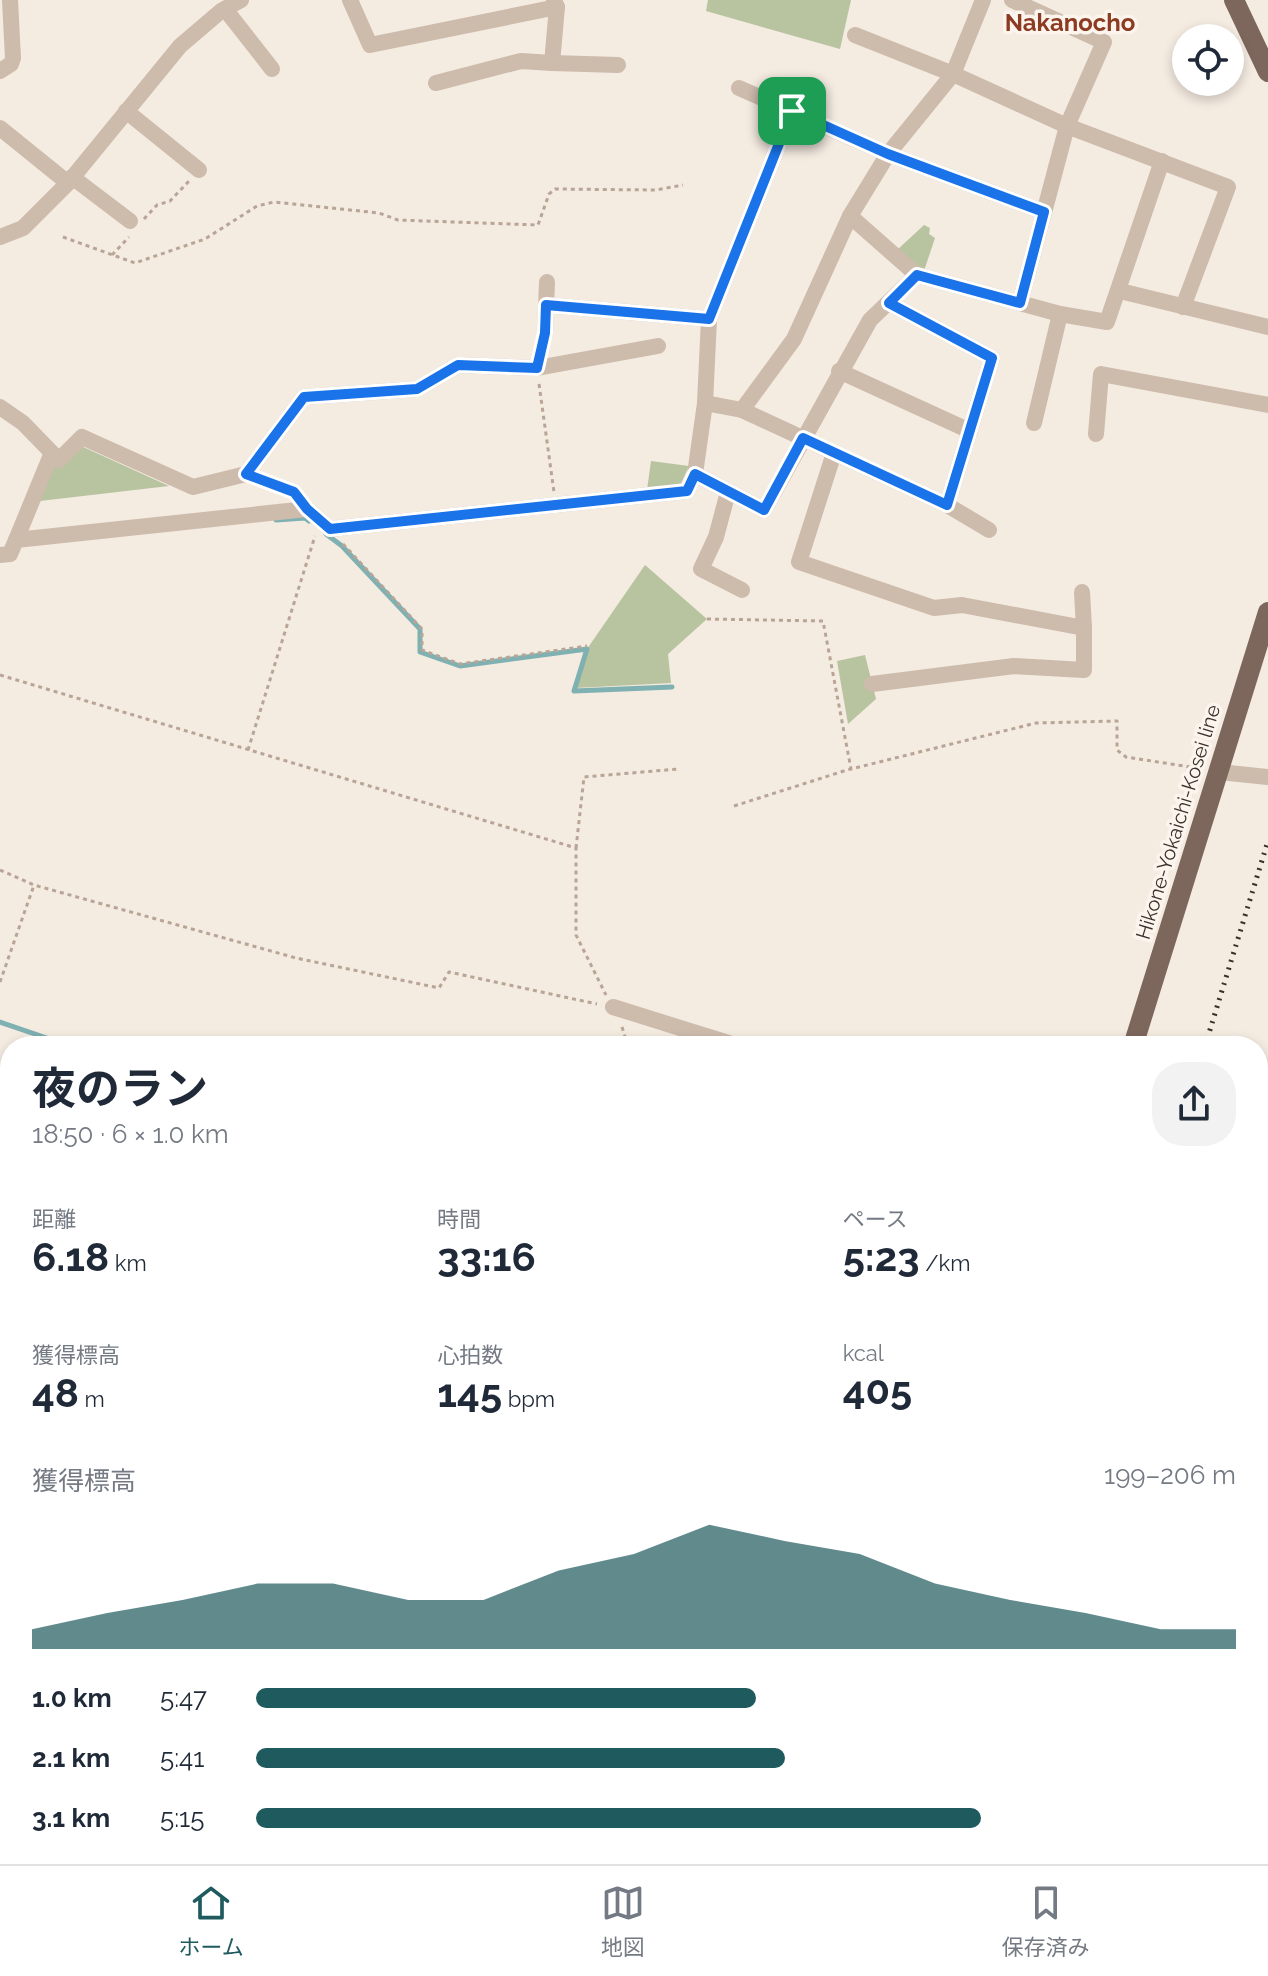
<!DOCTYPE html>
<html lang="ja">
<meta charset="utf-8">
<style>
body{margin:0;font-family:Raleway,"Noto Sans JP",sans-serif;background:#f2f2f3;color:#1f2937;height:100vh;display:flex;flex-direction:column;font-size:30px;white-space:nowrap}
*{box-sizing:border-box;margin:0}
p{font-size:26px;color:#747a83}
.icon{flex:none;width:44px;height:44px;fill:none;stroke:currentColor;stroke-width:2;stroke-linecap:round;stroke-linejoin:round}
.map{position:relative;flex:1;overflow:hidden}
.details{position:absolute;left:0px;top:1036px;width:1268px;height:828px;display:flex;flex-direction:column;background:#fff;border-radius:32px 32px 0 0;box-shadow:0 4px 12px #0003}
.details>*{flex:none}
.buttons{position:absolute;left:1172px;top:24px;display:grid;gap:16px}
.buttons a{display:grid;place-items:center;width:72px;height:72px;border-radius:50%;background:#fff;box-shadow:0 4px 12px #0003;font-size:40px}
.pin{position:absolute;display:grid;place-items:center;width:68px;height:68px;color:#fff;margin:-34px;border-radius:16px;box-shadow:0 4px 12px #0006}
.round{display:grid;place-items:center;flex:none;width:84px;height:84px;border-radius:32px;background:#f2f2f3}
.head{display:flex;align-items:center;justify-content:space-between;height:136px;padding:0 32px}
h1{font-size:44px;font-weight:700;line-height:60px}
.stats{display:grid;grid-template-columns:repeat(3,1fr);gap:12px;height:136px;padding:8px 32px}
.stats div{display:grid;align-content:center}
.stats b{font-size:40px;font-weight:700}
.stats small{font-size:22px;font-weight:400}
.stats p{font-size:22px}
.chart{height:224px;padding:16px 32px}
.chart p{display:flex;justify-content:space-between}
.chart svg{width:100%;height:144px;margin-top:8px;fill:#1f5a5e;opacity:.7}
ul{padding:0 32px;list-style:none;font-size:26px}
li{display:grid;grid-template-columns:128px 96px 1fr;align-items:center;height:60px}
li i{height:20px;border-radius:10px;background:#1f5a5e}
.tab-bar{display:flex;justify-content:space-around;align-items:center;height:112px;border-top:2px solid #e0e1e3;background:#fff;font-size:22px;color:#747a83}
.tab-bar a{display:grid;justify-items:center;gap:4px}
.tab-bar .on{color:#1f5a5e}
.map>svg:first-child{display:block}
</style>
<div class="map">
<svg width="1268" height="1864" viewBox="0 0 1268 1864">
<rect width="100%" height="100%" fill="#f4ebe1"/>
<!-- green -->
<g fill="#b8c4a0">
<polygon points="708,0 851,0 840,49 706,11"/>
<polygon points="924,225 930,228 929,234 935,238 924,271 896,251"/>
<polygon points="81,446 169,486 40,501 54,462"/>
<polygon points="651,461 689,466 679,488 647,490"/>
<polygon points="645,565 707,619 668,654 671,683 575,688 587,649"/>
<polygon points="865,655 876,699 848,724 837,661"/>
</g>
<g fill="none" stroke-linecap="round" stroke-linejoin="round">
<!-- stream -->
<g stroke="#7fb0b2" stroke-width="5">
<polyline points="276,520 305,518 309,521"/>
<polyline points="326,534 342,546 420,629 420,652 460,666 587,649 574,691 672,687"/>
<polyline points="0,1022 70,1046"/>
<polyline points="0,1438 10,1441"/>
<polyline points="0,1850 10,1853"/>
<polyline points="12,1854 44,1864"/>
</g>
<!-- river -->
<g stroke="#7fb0b2" stroke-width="28">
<polyline points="0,1271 10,1273"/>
<polyline points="1258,1588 1268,1591"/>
</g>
</g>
<!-- building -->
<polygon fill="#c8694b" points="662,1854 759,1854 758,1864 661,1864"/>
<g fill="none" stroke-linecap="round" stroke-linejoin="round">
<!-- path -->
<g stroke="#b9a596" stroke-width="3" stroke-dasharray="4 4" stroke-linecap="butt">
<polyline points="144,219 157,205 170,201 189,181"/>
<polyline points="63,237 135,263 205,239 257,206 274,202 379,213 398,220 538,225 549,194 555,189 656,190 683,185"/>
<polyline points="112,255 129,237"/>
<polyline points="539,384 554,492"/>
<polyline points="261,480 294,492 297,496"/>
<polyline points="343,544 422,629 422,650 460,664 587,646"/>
<polyline points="707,619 823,621 851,769"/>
<polyline points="0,675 576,848 576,935 606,995"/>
<polyline points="248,750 315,536"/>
<polyline points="734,806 847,770 1036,723 1117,721 1117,750 1126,757 1203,769"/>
<polyline points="576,848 584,777 678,769"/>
<polyline points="0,870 34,885 296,958 439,988 449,972 597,1004"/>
<polyline points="0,982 34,885"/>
<polyline points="622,1027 628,1046"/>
<polyline points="0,1246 10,1248"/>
<polyline points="0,1656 10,1660"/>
<polyline points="586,1864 589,1854"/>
</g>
<!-- minor -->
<g stroke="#cdbbac" stroke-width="16">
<polyline points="350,0 370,45 557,7"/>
<polyline points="1012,0 1104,42 1067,126 1020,303"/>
<polyline points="225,9 272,69"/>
<polyline points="855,35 953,74 1067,126 1228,187 1183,307"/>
<polyline points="552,63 618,65"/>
<polyline points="0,71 11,64 13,58 10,0"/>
<polyline points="436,83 521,61 552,63 557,7 554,0"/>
<polyline points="739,88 888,154 1044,212"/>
<polyline points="126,111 199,170"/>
<polyline points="0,128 68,183"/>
<polyline points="72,177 130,221"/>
<polyline points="850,216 917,275 1060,314 1107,322 1162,161"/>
<polyline points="0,237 23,228 68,183 180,46 221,11 241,0"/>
<polyline points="1120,291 1268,327"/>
<polyline points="889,303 992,358 947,505"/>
<polyline points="546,305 709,319"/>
<polyline points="545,333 547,282"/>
<polyline points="839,371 970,431"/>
<polyline points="705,403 742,410 947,505 989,530"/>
<polyline points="0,407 23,423 59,460 82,437 193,487 246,474 304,397 417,389 458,365 537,368 658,346"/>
<polyline points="742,410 794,339 850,216 888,154 953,74 983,0"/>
<polyline points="1034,423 1060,314"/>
<polyline points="1096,434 1101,374 1268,405"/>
<polyline points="834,453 799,562 934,608 962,605 1084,628 1084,670 1014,666 872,684"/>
<polyline points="695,474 764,510 870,320 917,275"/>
<polyline points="728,492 716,537 701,569 742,590"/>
<polyline points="16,540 51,455"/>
<polyline points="0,555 10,554 16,540 307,509 330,529 687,491 695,474 705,403 709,319 792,111"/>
<polyline points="1082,592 1084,628"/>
<polyline points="1219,772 1268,777"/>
<polyline points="613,1007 738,1046"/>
<polyline points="1258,1383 1268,1385"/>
<polyline points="213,1864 217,1854"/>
</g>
<!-- primary -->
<g stroke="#7d675c" stroke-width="20">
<polyline points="1234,0 1268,72"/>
<polyline points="1133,1046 1268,612"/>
<polyline points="880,1864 884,1854"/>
</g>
<!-- rail -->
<g stroke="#3b302b" stroke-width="5" stroke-dasharray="2 6" stroke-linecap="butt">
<polyline points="1205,1046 1268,841"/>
<polyline points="957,1864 960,1854"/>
</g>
</g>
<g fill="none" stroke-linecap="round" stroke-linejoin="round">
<!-- route casing -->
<g stroke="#fff" stroke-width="16">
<polygon id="route" points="792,111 888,154 1044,212 1020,303 917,275 889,303 992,358 947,505 803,438 764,510 695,474 687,491 330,529 307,509 294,492 246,474 304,397 417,389 458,365 537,368 545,333 546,305 709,319"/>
</g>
<!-- route -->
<use href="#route" stroke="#1a73e8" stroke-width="10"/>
</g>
<g text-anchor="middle" stroke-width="7" stroke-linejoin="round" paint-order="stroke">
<!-- street labels -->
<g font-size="20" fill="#3b302b" stroke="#fbf5ee">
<text transform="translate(1178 822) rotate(-73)" y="7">Hikone-Yokaichi-Kosei line</text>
</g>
<!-- quarter labels -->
<g font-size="24" font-weight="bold" fill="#8c3b22" stroke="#fbf5ee">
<text x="1070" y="31">Nakanocho</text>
</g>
</g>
</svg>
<div class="buttons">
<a><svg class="icon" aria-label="locate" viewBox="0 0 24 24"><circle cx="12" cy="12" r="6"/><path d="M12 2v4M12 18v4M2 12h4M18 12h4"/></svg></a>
</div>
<div class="pin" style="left:792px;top:111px;background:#1e9e55"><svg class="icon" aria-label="arrive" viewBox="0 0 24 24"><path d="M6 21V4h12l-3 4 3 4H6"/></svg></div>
<section class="details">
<div class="head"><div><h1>夜のラン</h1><p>18:50 · 6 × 1.0 km</p></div><a class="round"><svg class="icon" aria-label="share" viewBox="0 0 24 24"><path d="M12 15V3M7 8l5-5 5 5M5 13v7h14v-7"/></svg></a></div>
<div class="stats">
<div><p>距離</p><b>6.18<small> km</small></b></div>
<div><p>時間</p><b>33:16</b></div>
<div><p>ペース</p><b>5:23<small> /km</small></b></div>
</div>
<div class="stats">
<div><p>獲得標高</p><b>48<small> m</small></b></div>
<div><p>心拍数</p><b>145<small> bpm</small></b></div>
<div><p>kcal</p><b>405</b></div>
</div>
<div class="chart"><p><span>獲得標高</span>199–206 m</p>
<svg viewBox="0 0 160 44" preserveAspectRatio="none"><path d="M0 44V38L10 33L20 29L30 24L40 24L50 29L60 29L70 20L80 15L90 6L100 11L110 15L120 24L130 29L140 33L150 38L160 38V44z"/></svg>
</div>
<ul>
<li><b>1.0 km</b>5:47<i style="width:51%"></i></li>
<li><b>2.1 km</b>5:41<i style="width:54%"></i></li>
<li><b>3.1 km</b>5:15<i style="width:74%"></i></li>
</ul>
</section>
</div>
<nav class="tab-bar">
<a class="on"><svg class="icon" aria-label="home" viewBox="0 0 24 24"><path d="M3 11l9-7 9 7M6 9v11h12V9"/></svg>ホーム</a>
<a><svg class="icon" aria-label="map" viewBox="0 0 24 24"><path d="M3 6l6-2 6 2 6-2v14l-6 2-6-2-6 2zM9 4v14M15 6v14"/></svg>地図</a>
<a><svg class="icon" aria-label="saved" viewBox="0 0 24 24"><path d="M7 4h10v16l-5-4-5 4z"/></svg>保存済み</a>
</nav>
